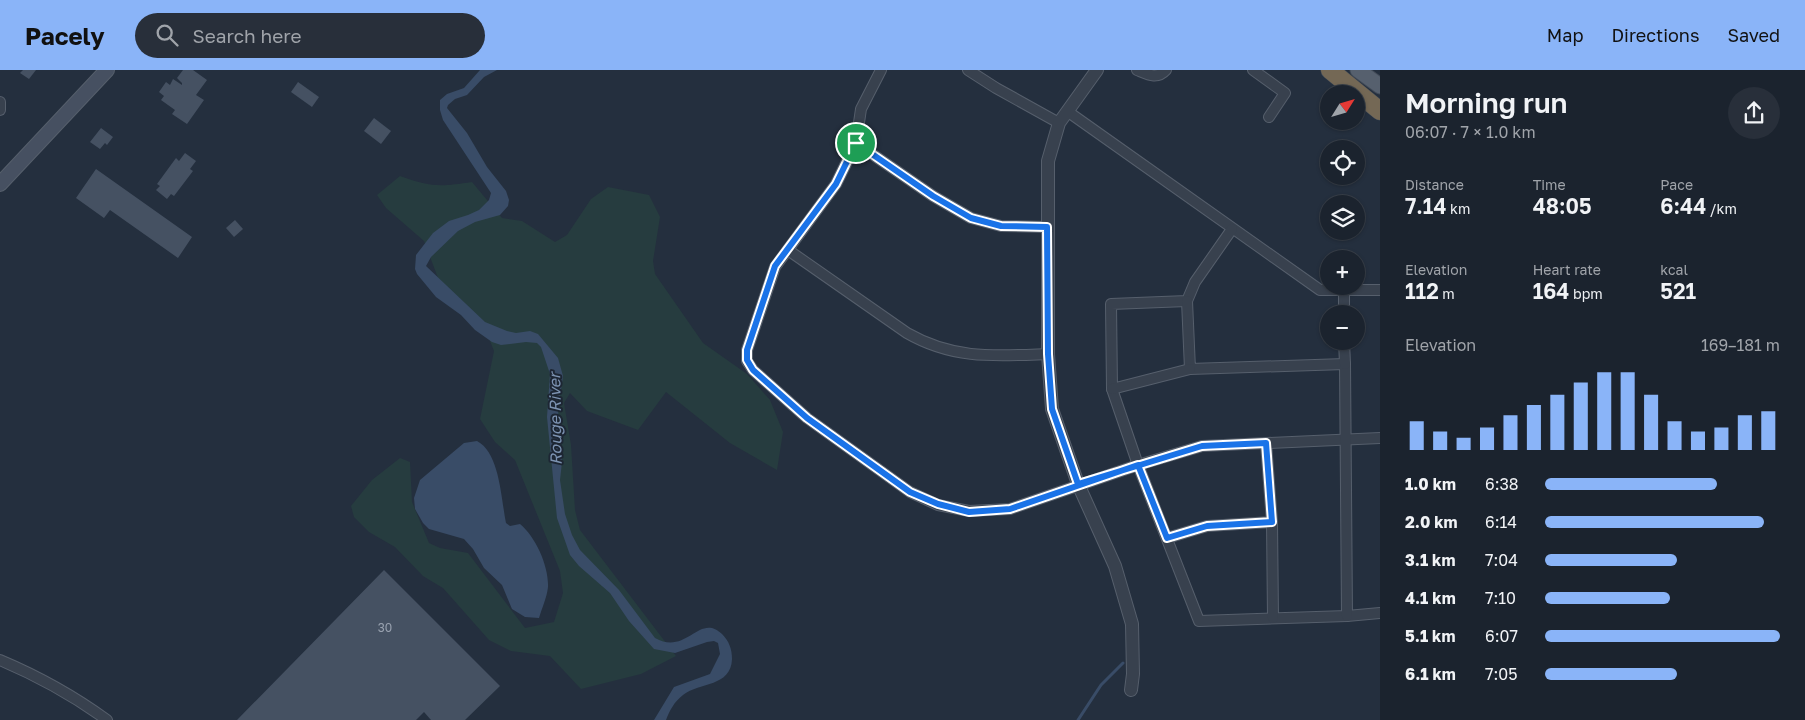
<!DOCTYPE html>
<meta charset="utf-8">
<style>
body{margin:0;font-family:"Golos Text",sans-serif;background:#282f3a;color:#f1f3f6;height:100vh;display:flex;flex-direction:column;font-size:19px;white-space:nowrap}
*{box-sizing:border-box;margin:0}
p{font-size:16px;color:#a0a4aa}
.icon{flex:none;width:28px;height:28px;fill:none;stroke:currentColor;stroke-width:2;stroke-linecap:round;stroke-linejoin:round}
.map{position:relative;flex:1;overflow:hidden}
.panel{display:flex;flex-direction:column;background:#1b232e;width:425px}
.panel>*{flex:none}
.needle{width:32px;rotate:53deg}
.tools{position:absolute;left:1320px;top:15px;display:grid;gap:10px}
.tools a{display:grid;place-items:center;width:45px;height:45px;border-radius:50%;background:#1b232e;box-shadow:0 1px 4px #0004,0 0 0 1px #39404a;font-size:25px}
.pin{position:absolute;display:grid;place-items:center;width:42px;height:42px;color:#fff;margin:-21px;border:2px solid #fff;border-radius:50%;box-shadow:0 1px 5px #0007}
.round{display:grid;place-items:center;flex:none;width:52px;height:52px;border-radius:26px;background:#282f3a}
.overview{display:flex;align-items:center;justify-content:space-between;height:85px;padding:0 25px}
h1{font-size:28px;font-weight:600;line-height:38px}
.figures{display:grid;grid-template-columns:repeat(3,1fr);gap:8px;height:85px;padding:5px 25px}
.figures div{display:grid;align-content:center}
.figures b{font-size:21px;font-weight:600}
.figures small{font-size:14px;font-weight:400}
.figures p{font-size:14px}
.chart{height:140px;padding:10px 25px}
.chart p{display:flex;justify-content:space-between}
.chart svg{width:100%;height:90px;margin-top:5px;stroke:#8ab4f8;stroke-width:6}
ul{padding:0 25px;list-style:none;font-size:16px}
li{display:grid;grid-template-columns:80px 60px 1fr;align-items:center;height:38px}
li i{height:12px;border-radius:6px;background:#8ab4f8}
header{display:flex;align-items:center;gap:30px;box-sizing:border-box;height:70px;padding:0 25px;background:#8ab4f8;color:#111}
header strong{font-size:24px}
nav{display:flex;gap:28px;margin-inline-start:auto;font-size:18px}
.search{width:350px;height:45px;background:#282f3a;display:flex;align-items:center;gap:12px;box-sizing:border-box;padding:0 18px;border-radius:28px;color:#a0a4aa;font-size:19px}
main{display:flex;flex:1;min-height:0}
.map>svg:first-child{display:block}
</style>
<header>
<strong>Pacely</strong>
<div class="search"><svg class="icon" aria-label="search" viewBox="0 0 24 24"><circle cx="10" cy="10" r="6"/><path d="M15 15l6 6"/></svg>Search here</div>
<nav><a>Map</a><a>Directions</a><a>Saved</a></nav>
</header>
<main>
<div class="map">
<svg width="1380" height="650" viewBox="0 0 1380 650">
<rect width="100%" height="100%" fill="#242f3e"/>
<!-- green -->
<path fill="#263c3f" d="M400 106C430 117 440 117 472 112L502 148 522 151 555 172 567 165 591 129 608 117 649 125 660 147 653 191 655 204 703 273 747 304 770 330 783 362 777 400 730 373 666 322 638 360 587 341 570 323 564 333 571 375 575 440 580 460 676 586 641 604 581 619 550 586 511 581 489 570 443 518 423 506 395 477 369 462 354 447 351 436 372 410 400 388 410 392 412 432 429 473 440 478 468 483 525 558 554 552 563 523 560 501 515 390 495 372 480 349 494 281 488 266 443 221 424 171 386 138 377 125Z"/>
<!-- water -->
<g fill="#394c67">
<path d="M480 0H497L484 7 467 25 455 29 448 35 447 38 467 63 487 97 506 121 509 130 508 136 500 145 475 152 458 161 431 187 426 196 485 252 507 261 516 263 530 261 538 264 558 288 563 306 558 340 562 392 560 410 565 444 572 465 580 480 619 520 655 568C687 586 699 542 722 564 729 571 732 579 732 589 731 617 700 612 683 625 674 632 670 640 666 650H654L674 617 710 604 720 584 718 573 714 571 707 572 675 583 654 579 629 551 610 523 579 496 570 485 557 448 547 347 550 304 541 277 537 273 526 272 501 275 492 272 475 260 461 245 436 227 417 204 415 199 416 185 433 163 449 151 468 145 479 140 489 130 491 123 443 50 440 40V30L447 24 464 18Z"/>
<path d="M477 371C500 383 501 429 506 453L510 456 520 454C536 467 549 497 548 517 547 527 542 538 539 548L525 547 512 539 502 515 484 498 473 479 464 469 429 459 423 453 415 439 414 428 420 410 464 373Z"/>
</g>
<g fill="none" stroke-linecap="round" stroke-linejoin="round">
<!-- stream -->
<polyline stroke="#394c67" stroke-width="3" points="1078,650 1101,615 1123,593"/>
</g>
<!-- building -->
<g fill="#455162">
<polygon points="23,0 36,0 29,9 20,3"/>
<polygon points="183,0 193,0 207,10 196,25 204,30 187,54 172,44 175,40 161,30 164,26 159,22 166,12 170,15 173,9 182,15 182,13 177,8"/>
<polygon points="298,12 319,27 312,37 291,22"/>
<polygon points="374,48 391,61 381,74 364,61"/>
<polygon points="101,58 113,67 107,75 105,73 100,79 90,72"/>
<polygon points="185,83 196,91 190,99 193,101 174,126 171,124 167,129 156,120 160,116 157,114 176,88 179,91"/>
<polygon points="96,99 192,167 178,188 110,140 104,148 76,128"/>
<polygon points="235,150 243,159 234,167 226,158"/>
<polygon points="384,500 500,616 465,650 431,650 424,642 416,650 237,650"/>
</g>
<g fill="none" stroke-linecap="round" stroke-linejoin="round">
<!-- minor casing -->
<g stroke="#565f6c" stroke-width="12">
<g id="minor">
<polyline points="881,0 861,39 856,73 836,114 775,197 747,280 747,291 753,300 807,348 910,422 938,435 969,441 1010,439 1138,395 1199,551 1347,546 1380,543"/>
<polyline points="968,0 996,18 1059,53"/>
<path d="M1137 0C1147 4 1157 10 1166 0"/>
<polyline points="1253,0 1285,23 1269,47"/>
<polyline points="0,32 0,40"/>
<polyline points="1067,41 1320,220 1380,220"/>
<polyline points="856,73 933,126 971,148 1001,156 1047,157"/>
<polyline points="1232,159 1195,212 1187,231 1111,234 1112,319 1138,395 1202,376 1380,368"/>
<path d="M788 180 907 263C954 290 996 286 1048 284"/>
<polyline points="1344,221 1344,244"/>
<polyline points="1187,231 1190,299 1345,294 1347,546"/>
<polyline points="1344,271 1345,294"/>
<polyline points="1112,319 1190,299"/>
<polyline points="1272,452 1273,548"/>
<polyline points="1167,468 1207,456 1272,452 1266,373"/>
<path d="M0 590C38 606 74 626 107 650"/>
</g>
</g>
<!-- tertiary casing -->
<g stroke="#565f6c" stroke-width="14">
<polyline id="tertiary" points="1097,0 1059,53 1048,91 1048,284 1052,339 1078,414 1115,496 1132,554 1133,604 1131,620"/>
</g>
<!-- secondary casing -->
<g stroke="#565f6c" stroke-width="16">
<polyline id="secondary" points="0,114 107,0"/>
</g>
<!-- primary casing -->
<g stroke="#414a57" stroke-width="17">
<polyline id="primary" points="1358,0 1380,16"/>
</g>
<!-- motorway casing -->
<g stroke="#434c59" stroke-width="19">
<polyline id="motorway" points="1330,0 1380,41"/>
</g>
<!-- minor -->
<use href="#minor" stroke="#38414e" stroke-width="10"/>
<!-- tertiary -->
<use href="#tertiary" stroke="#38414e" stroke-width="12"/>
<!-- secondary -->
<use href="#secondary" stroke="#465061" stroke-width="14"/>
<!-- primary -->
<use href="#primary" stroke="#56606e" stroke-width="15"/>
<!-- motorway -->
<use href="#motorway" stroke="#746855" stroke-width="18"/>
</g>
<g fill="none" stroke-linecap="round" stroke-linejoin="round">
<!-- route casing -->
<g stroke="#fff" stroke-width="10">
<polyline id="route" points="856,73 836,114 775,196 747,280 747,290 753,300 807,348 910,422 938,434 969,442 1010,439 1138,395 1167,468 1207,456 1272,452 1266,373 1202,376 1078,414 1052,339 1048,284 1047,157 1001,156 971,148 933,126 856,73"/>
</g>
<!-- route -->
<use href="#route" stroke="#1a73e8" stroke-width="6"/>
</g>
<g text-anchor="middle" stroke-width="4" stroke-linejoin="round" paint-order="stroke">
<!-- number labels -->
<g font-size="12" fill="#98a1af">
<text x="385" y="562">30</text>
</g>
<!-- water labels -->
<g font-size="16" font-style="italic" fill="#7c92b1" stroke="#1d2633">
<text transform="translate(555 349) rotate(-91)" y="6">Rouge River</text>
</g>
</g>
</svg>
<div class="tools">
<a><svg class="needle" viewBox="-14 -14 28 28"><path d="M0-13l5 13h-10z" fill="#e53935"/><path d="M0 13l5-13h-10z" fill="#a0a4aa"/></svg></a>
<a><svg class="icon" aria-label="locate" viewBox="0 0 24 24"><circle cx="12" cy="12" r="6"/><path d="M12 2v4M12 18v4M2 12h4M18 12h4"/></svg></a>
<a><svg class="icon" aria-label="layers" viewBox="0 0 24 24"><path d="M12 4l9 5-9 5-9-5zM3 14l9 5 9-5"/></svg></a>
<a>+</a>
<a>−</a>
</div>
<div class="pin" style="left:856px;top:73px;background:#1e9e55"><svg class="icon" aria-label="arrive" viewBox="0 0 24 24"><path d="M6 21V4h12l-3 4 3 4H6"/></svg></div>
</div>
<section class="panel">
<div class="overview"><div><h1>Morning run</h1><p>06:07 · 7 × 1.0 km</p></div><a class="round"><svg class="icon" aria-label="share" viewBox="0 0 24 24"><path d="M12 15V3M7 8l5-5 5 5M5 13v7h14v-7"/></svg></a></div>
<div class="figures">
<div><p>Distance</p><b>7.14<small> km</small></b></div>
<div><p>Time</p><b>48:05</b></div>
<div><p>Pace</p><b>6:44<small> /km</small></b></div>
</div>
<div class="figures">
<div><p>Elevation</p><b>112<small> m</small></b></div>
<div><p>Heart rate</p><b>164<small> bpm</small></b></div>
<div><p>kcal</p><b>521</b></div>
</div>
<div class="chart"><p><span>Elevation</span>169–181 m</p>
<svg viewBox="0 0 160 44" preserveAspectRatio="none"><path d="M5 44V30M15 44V35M25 44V38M35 44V33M45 44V27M55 44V22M65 44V17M75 44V11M85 44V6M95 44V6M105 44V17M115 44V30M125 44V35M135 44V33M145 44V27M155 44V25"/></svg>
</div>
<ul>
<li><b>1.0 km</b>6:38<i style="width:73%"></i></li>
<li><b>2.0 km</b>6:14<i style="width:93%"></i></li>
<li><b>3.1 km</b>7:04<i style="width:56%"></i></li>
<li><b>4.1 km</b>7:10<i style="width:53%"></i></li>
<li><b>5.1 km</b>6:07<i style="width:100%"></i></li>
<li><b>6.1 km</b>7:05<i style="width:56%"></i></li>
</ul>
</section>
</main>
